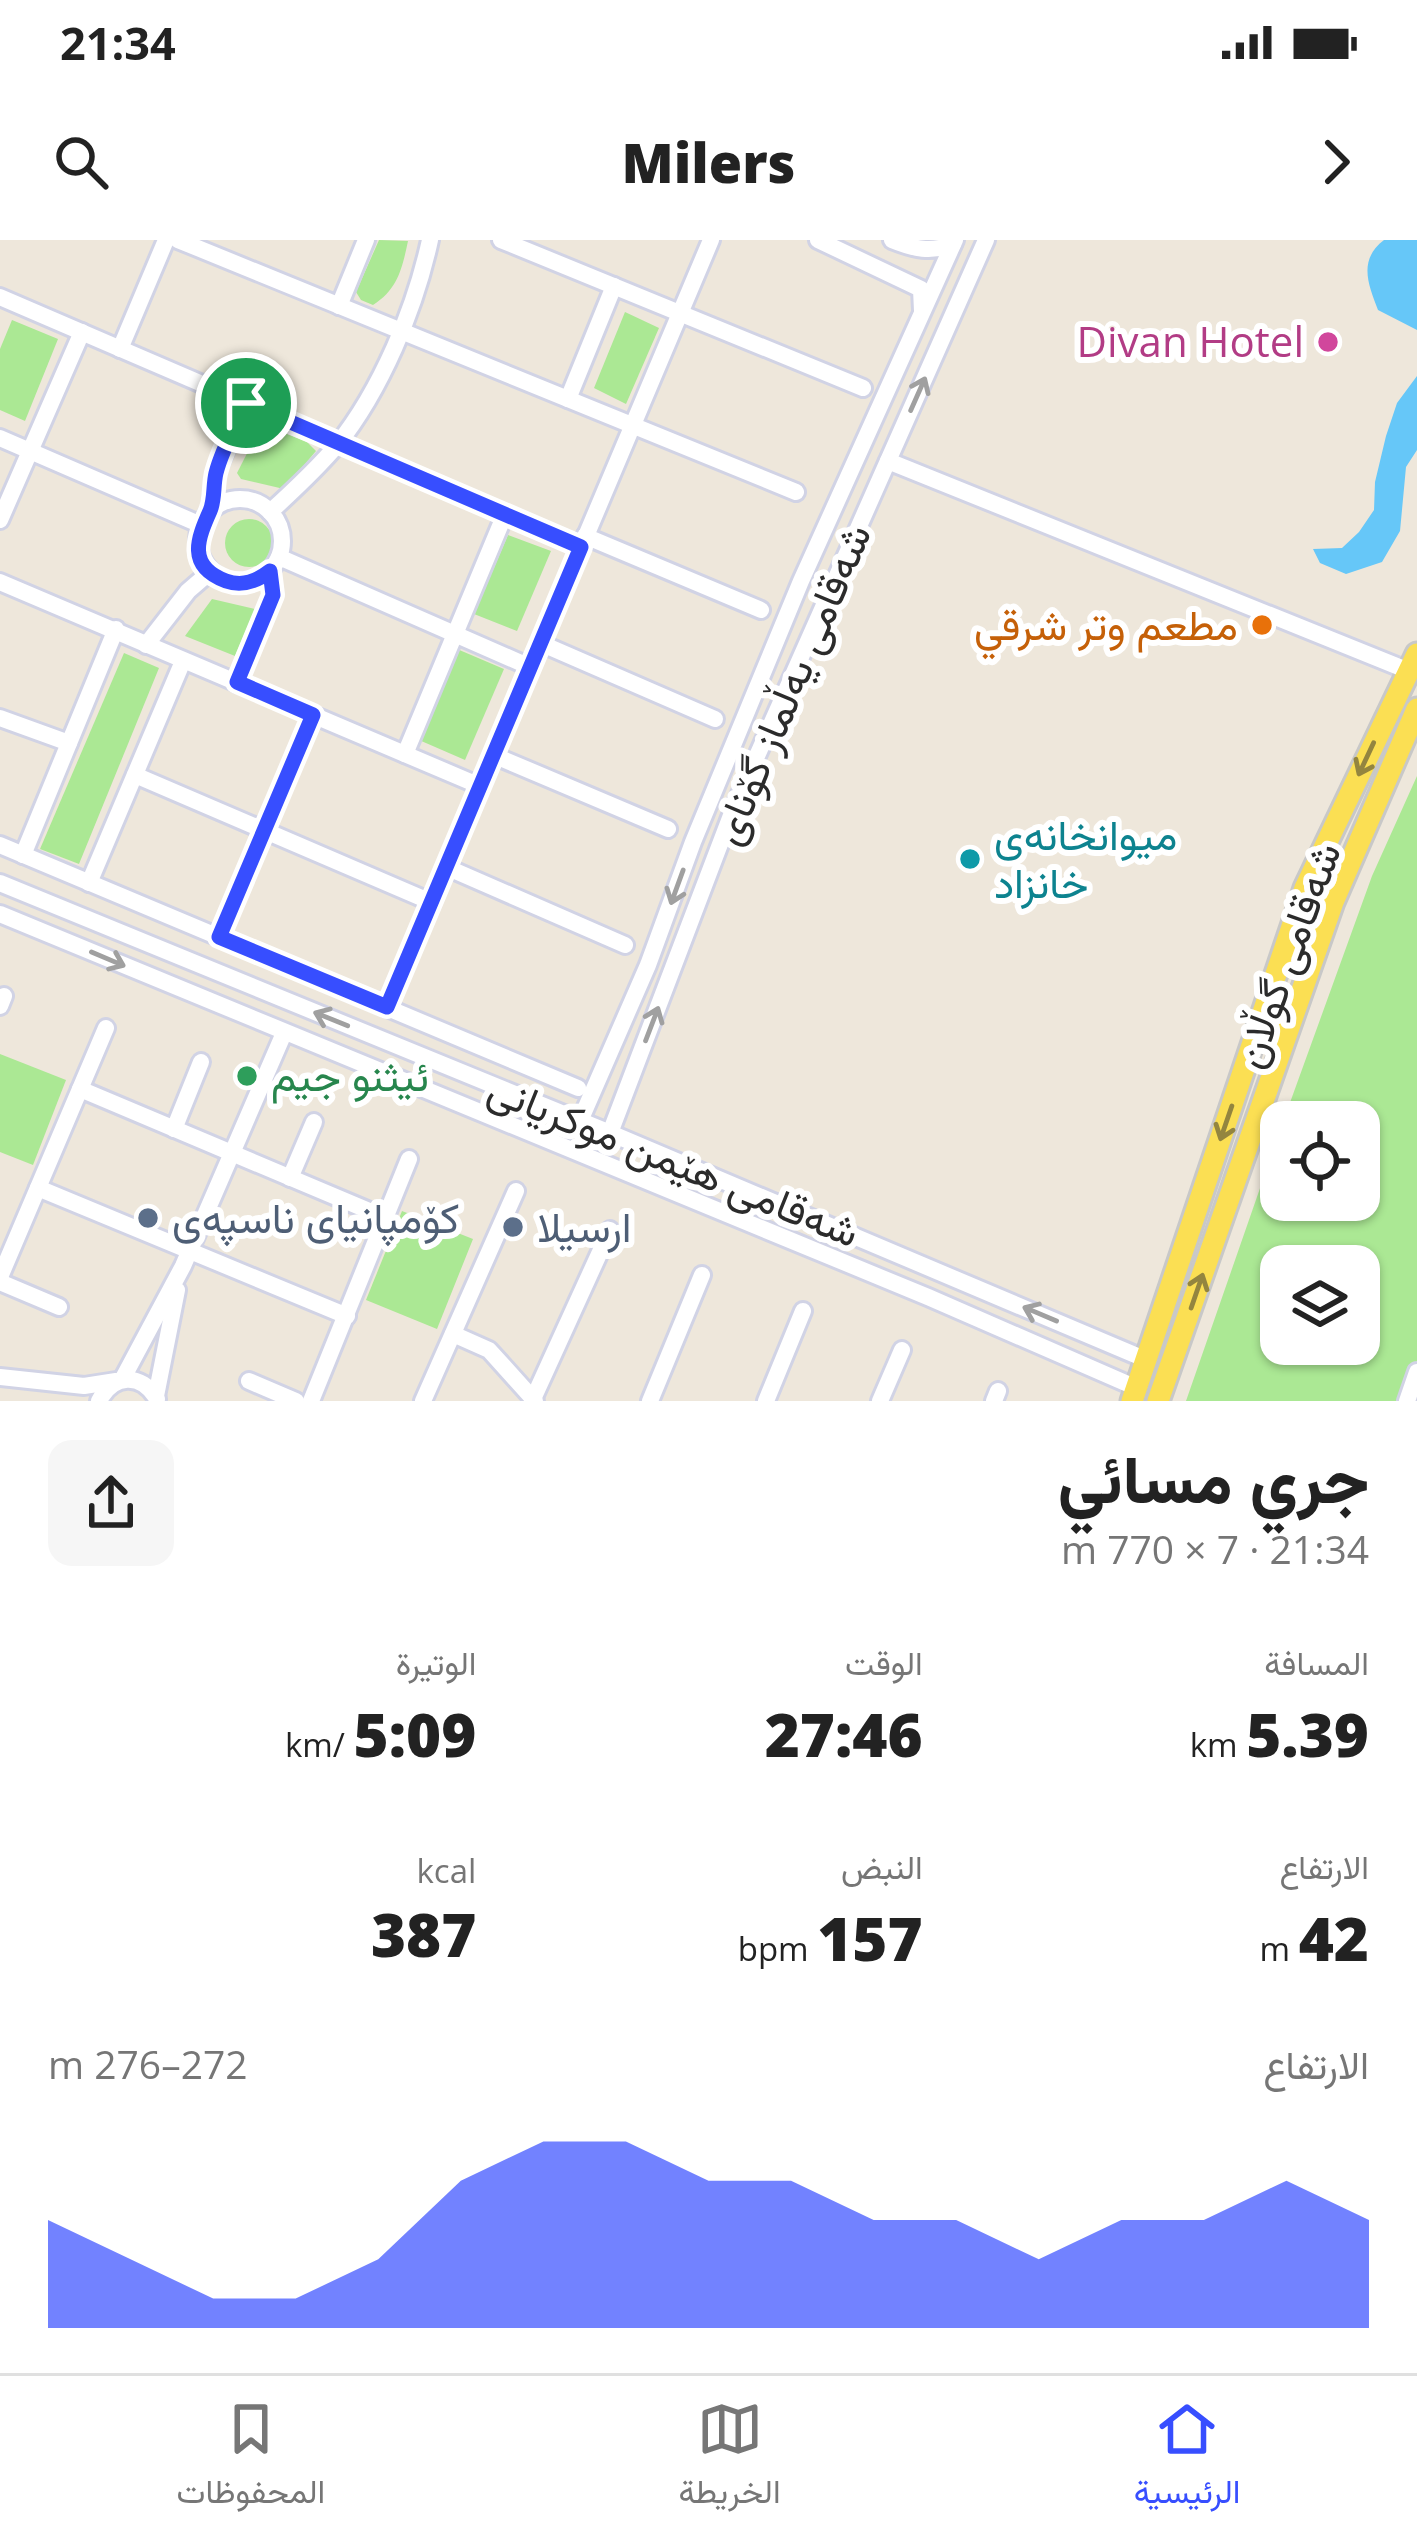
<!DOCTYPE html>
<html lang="ar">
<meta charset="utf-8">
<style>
body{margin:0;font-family:"Open Sans",Vazirmatn,sans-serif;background:#f6f6f6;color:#222;direction:rtl;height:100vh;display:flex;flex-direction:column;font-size:45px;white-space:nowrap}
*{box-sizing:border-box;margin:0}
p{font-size:39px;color:#767676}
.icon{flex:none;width:66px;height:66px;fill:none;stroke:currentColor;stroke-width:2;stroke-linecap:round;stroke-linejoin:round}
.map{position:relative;height:1161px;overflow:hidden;direction:ltr}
.side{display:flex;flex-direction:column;background:#fff;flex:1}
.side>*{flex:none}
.fabs{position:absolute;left:1260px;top:861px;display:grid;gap:24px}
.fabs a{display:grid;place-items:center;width:120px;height:120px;border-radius:24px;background:#fff;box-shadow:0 3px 9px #0004;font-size:60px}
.pin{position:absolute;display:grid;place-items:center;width:102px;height:102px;color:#fff;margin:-51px;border:6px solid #fff;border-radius:50%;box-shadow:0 3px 12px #0007}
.round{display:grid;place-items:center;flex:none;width:126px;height:126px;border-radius:24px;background:#f6f6f6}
.overview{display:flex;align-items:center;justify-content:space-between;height:204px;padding:0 48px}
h1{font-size:66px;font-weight:800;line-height:90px}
.metrics{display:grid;grid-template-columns:repeat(3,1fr);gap:18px;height:204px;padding:12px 48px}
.metrics div{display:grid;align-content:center}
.metrics b{font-size:60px;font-weight:800}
.metrics small{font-size:33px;font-weight:400}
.metrics p{font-size:33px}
.chart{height:336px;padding:24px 48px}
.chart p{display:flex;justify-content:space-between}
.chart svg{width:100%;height:216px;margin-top:12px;fill:#374eff;opacity:.7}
.status{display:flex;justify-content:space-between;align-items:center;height:84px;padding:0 60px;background:#fff;direction:ltr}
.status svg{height:33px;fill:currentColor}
header{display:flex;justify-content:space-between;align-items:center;height:156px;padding:0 48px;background:#fff;font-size:54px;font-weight:800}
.tab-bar{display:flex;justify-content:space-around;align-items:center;height:168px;border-top:3px solid #e0e0e0;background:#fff;font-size:33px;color:#767676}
.tab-bar a{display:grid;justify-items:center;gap:6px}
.tab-bar .selected{color:#374eff}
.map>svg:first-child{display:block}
</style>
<div class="status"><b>21:34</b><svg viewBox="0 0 49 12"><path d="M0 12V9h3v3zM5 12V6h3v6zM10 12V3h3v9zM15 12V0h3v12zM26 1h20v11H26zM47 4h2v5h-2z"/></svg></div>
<header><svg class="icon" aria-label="forward" viewBox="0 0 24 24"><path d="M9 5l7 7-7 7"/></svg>Milers<svg class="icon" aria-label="search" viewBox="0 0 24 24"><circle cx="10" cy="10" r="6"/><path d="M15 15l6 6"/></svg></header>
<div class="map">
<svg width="1417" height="1161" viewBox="0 0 1417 1161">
<rect width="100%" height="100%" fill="#eee7db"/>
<!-- green -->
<g fill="#abe894" fill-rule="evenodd">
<path d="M379 0 408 1C402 29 398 49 373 65L361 60 356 52Z"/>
<polygon points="625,72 659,88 626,164 594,148"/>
<polygon points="12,80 58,99 25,181 0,170 0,109"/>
<polygon points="262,184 307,202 316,211 284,249 241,239 237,233"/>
<circle cx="249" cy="303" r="24"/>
<polygon points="508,295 551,311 517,391 474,374"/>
<polygon points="212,359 255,369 235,416 185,396"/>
<polygon points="457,409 504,429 465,520 419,500"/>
<polygon points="124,413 159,428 79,624 40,609"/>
<path d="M1417 536V1161H1186L1281 888V960H1359V882H1283L1372 636ZM1281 1026H1359V1104H1281Z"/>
<polygon points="0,814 66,840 33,925 0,912"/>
<polygon points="402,971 473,999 437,1089 366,1060"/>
</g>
<!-- water -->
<g fill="#66c7f8">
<path d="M1384 0H1417V90L1378 70C1368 44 1358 20 1384 0Z"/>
<polygon points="1417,136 1417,210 1406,227 1400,291 1382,322 1346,334 1320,323 1313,309 1342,308 1359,292 1374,270 1375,242 1386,196 1397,163"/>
</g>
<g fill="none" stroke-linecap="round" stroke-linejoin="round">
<!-- minor casing -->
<g stroke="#d1d3e5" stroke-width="22">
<g id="minor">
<polyline points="178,0 796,252"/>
<polyline points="501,0 863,148"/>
<polyline points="818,0 921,49 922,71"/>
<path d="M892 0C914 9 931 13 953 4"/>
<polyline points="0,57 581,307"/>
<polyline points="339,66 366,0"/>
<polyline points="120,109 166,0"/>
<polyline points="568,159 614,46"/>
<polyline points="0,198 201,285"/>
<polyline points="888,221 1409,431"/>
<circle cx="240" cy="301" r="42"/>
<polyline points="210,271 217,230 246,163"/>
<path d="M270 272C293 251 317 229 337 205 381 150 415 69 430 0"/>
<polyline points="0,280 82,92"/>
<polyline points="585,296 761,370"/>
<polyline points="279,317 530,427"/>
<polyline points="0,342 480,546"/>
<polyline points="540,403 715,479"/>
<polyline points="146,405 188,351 210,332"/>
<polyline points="237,443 273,355 270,331"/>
<polyline points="0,478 69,503"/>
<polyline points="405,514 505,274"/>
<polyline points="493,515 668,589"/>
<polyline points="135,535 431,662"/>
<polyline points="0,605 578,848"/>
<polyline points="23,615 116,389"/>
<polyline points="446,627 625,705"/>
<polyline points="0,643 610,893 1147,1120"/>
<polyline points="89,643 183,421"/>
<polyline points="0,674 928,1057 1137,1148"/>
<polyline points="219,697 313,475"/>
<polyline points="0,766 4,756"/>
<polyline points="387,767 711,0"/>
<polyline points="80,849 386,978"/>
<polyline points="580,881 648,725 693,602 801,341 955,0"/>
<polyline points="174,889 201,822"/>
<polyline points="610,893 733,570 986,0"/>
<polyline points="290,938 314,882"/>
<polyline points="38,948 347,1076"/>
<polyline points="0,1037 106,788"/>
<polyline points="0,1042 59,1067"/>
<polyline points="453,1094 489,1110 535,1161"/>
<polyline points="0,1137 84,1146 116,1141"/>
<polyline points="122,1140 183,1026 284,793"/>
<polyline points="249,1141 296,1161"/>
<polyline points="156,1156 177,1050"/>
<polyline points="533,1159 610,990"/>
<path d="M99 1161C113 1134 141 1132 157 1159"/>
<polyline points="311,1161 409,919"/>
<polyline points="423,1161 516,951"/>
<polyline points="650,1161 702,1035"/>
<polyline points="766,1161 803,1071"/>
<polyline points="880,1161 902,1110"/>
<polyline points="994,1161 998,1151"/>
<polyline points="1407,1161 1417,1132"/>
</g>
</g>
<!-- major casing -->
<g stroke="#c8c8c8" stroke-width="27">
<g id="major">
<polyline points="1132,1161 1305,648 1417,414"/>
<polyline points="1158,1161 1333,662 1417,469"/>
</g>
</g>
<!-- minor -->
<use href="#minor" stroke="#fff" stroke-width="16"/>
<!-- major -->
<use href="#major" stroke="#fbdf53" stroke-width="21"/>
</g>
<!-- one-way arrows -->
<defs><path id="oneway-shaft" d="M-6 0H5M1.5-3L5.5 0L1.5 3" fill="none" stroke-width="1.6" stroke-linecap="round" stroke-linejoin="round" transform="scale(3)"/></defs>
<g stroke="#a0a0a0">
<use href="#oneway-shaft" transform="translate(918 154) rotate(-66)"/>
<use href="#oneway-shaft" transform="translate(677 647) rotate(110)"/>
<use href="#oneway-shaft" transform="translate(108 719) rotate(23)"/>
<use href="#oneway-shaft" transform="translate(331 779) rotate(-158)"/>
<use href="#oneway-shaft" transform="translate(652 784) rotate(-69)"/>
<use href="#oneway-shaft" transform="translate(1040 1074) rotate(-157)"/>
</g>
<g stroke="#93853f">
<use href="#oneway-shaft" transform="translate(1366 519) rotate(115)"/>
<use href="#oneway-shaft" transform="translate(1226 883) rotate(109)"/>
<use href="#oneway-shaft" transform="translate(1197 1051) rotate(-71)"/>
</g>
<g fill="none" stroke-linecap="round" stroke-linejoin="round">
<!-- route casing -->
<g stroke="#fff" stroke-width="24">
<path id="route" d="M246 163 581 307 387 767 219 697 313 475 237 442 273 355 270 331C257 341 243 347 226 341 186 326 198 298 210 271 215 260 213 245 216 233 222 209 236 185 246 163Z"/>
</g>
<!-- route -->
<use href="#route" stroke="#374eff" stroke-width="15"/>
</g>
<!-- markers -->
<circle fill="#d1479c" stroke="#fff" stroke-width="4.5" cx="1328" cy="102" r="12"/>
<circle fill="#e8710a" stroke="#fff" stroke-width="4.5" cx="1262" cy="385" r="12"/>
<circle fill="#0f9aa8" stroke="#fff" stroke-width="4.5" cx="970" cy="619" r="12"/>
<circle fill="#2e9e5b" stroke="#fff" stroke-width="4.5" cx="247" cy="836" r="12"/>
<g fill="#5c6f8a" stroke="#fff" stroke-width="4.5">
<circle cx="148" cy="978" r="12"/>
<circle cx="513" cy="987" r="12"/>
</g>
<g text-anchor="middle" stroke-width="12" stroke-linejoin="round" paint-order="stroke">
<!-- hotel labels -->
<g font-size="42" fill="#b23c85" stroke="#fff" text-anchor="end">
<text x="1304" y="117">Divan Hotel</text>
</g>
<!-- food labels -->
<g font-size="42" fill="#c56008" stroke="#fff" text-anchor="end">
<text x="1238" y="400">مطعم وتر شرقي</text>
</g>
<!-- street labels -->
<g font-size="42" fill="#2b2b2b" stroke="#fff">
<text transform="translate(791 444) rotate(-67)" y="15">شەقامی یەڵماز گۆنای</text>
<text transform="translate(1287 715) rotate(-70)" y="15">شەقامی گوڵان</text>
<text transform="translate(674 920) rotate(22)" y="15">شەقامی هێمن موکریانی</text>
</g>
<!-- culture labels -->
<g font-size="42" fill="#0d838f" stroke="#fff" text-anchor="start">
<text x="994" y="610">میوانخانەی<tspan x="994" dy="48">خانزاد</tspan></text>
</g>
<!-- leisure labels -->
<g font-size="42" fill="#27864d" stroke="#fff" text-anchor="start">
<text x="271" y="851">ئيثنو جيم</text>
</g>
<!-- service labels -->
<g font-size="42" fill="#4e5e75" stroke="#fff" text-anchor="start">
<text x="172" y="993">کۆمپانیای ناسپەی</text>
<text x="537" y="1002">ارسيلا</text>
</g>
</g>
</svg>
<div class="fabs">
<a><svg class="icon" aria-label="locate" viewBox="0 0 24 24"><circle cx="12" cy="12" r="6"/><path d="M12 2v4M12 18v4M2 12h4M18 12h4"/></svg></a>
<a><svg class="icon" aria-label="layers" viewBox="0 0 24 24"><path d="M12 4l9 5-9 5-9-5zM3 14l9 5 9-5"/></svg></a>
</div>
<div class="pin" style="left:246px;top:163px;background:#1e9e55"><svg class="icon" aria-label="arrive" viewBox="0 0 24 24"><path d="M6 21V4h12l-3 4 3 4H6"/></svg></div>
</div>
<section class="side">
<div class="overview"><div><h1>جري مسائي</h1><p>21:34 · 7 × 770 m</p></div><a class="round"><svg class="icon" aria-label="share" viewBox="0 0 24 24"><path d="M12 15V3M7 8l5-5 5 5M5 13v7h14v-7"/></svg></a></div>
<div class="metrics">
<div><p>المسافة</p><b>5.39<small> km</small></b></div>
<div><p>الوقت</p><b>27:46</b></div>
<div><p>الوتيرة</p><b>5:09<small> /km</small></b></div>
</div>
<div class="metrics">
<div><p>الارتفاع</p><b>42<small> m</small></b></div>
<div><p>النبض</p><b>157<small> bpm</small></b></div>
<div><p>kcal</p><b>387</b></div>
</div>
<div class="chart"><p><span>الارتفاع</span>272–276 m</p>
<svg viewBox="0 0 160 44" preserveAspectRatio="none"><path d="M0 44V22L10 30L20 38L30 38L40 30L50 14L60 6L70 6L80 14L90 14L100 22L110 22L120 30L130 22L140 22L150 14L160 22V44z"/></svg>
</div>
</section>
<nav class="tab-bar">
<a class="selected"><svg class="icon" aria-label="home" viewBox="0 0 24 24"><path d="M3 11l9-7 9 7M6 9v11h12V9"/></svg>الرئيسية</a>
<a><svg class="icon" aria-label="map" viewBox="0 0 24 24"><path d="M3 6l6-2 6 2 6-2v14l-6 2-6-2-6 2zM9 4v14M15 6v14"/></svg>الخريطة</a>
<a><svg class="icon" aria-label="saved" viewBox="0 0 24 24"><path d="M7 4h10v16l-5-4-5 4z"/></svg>المحفوظات</a>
</nav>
